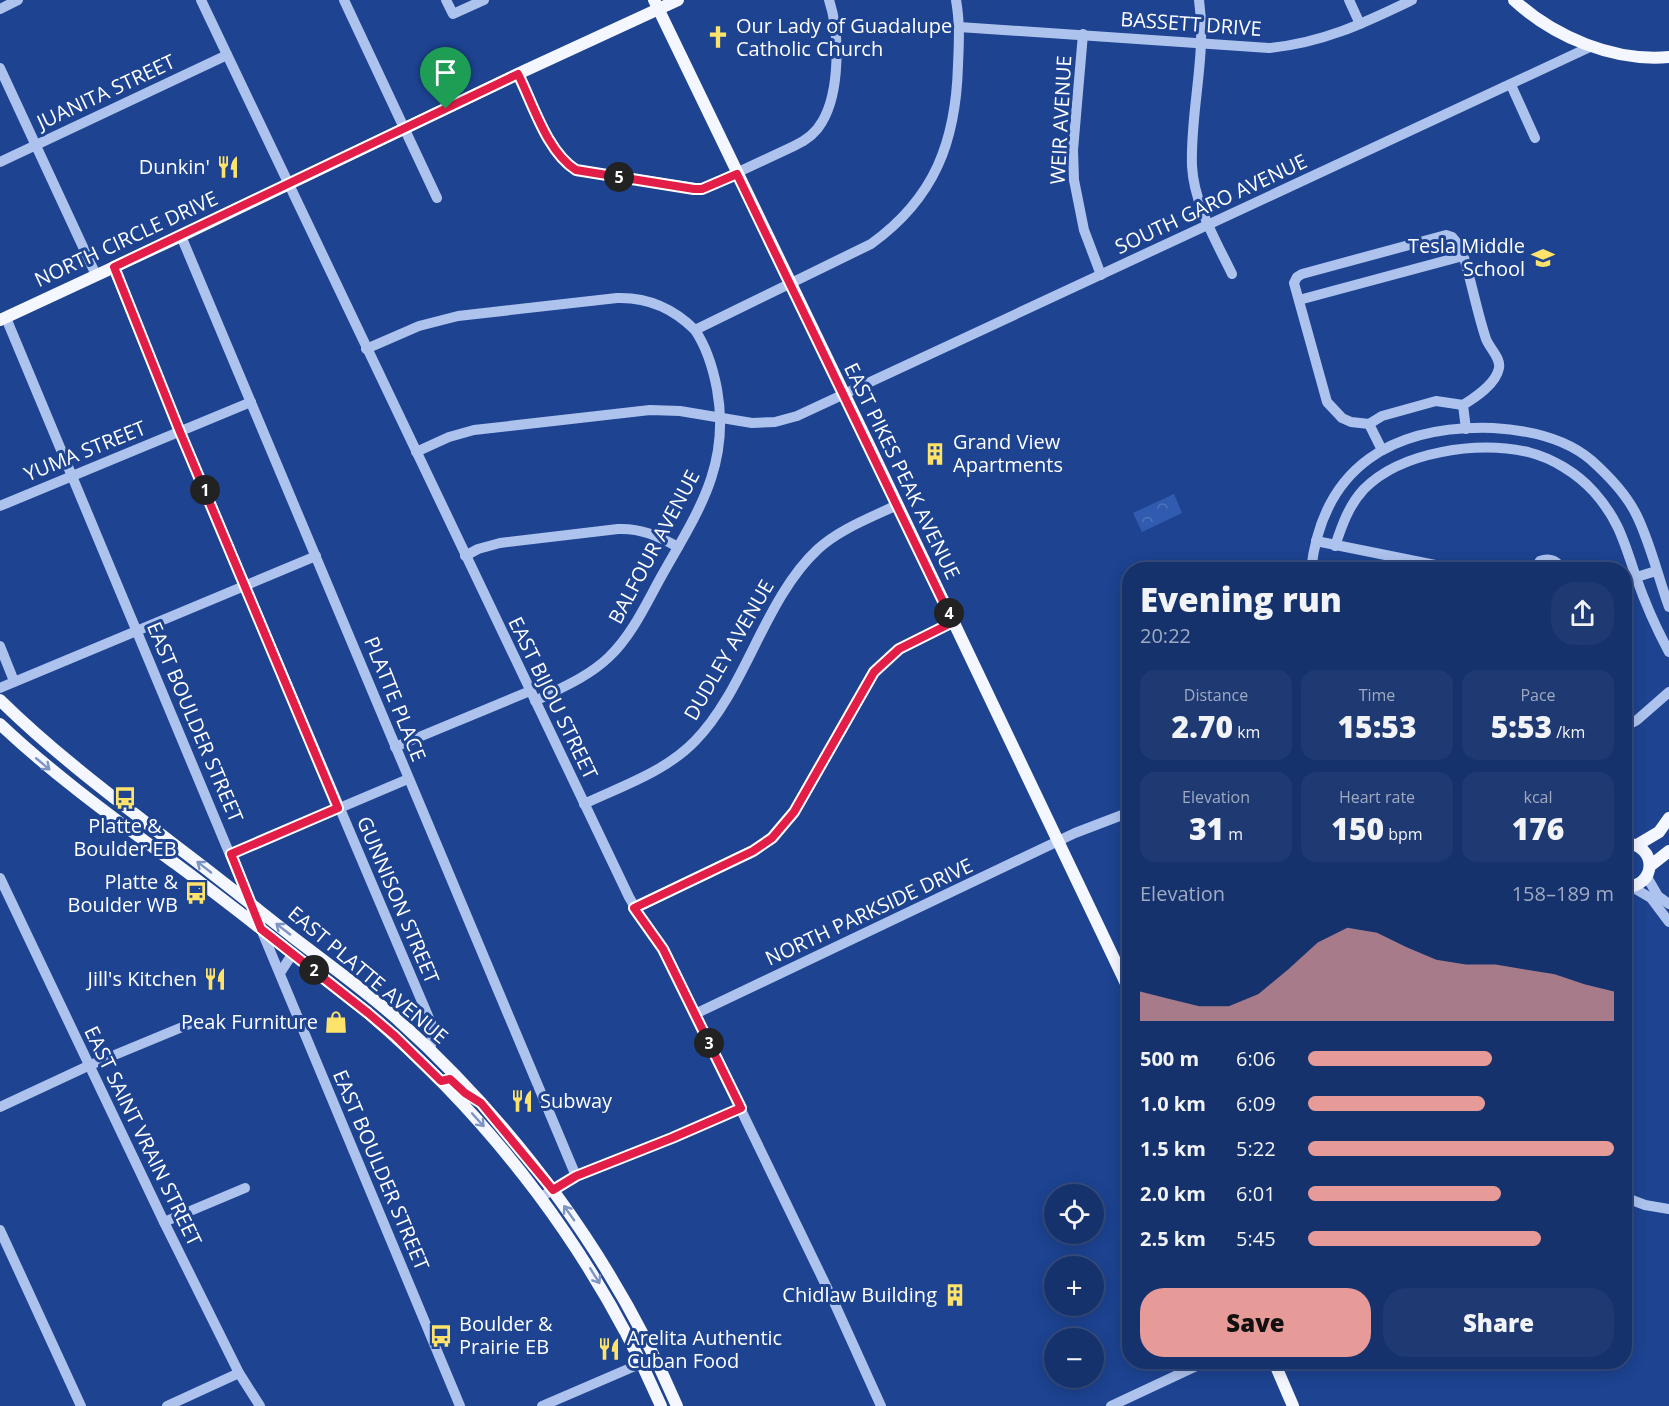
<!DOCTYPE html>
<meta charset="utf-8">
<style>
body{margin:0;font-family:"Open Sans",sans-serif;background:#1f3a72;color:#f1f3f6;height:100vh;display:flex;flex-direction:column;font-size:22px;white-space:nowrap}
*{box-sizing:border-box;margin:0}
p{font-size:20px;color:#9eaac2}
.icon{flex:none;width:33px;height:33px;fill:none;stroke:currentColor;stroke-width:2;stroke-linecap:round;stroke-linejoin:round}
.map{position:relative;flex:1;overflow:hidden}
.sheet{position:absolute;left:1122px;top:562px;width:510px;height:807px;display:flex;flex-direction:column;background:#16326d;border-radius:24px;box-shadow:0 3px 15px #0003,0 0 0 2px #354d80}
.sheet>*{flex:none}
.tools{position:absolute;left:1044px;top:1184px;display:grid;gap:12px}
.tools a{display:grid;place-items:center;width:60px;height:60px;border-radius:50%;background:#16326d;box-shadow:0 3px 15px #0003,0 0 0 2px #354d80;font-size:30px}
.pin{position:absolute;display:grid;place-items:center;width:51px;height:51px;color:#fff;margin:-62px -26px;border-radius:50% 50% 50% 0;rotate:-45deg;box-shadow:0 0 6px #0007}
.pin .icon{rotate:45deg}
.km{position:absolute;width:30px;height:30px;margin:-15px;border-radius:50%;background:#222;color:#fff;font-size:16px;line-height:30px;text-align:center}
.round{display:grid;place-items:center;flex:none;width:63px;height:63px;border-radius:24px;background:#1f3a72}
.headline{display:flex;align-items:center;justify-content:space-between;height:102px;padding:0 18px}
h1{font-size:33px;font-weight:800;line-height:45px}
.figures{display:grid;grid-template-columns:repeat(3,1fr);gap:9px;height:102px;padding:6px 18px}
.figures div{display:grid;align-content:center;border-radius:15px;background:#1f3a72;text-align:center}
.figures b{font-size:30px;font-weight:800}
.figures small{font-size:16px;font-weight:400}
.figures p{font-size:16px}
.chart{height:168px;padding:12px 18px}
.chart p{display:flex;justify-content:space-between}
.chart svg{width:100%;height:108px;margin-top:6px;fill:#e69b98;opacity:.7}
.action{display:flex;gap:12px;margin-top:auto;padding:12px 18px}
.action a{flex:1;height:69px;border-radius:24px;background:#e69b98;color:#111;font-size:24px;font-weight:800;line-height:69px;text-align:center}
.action a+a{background:#1f3a72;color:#f1f3f6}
ul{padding:0 18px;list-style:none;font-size:20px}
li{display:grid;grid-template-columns:96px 72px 1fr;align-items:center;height:45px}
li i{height:15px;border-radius:8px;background:#e69b98}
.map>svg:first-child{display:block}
</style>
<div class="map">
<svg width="1669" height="1406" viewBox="0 0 1669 1406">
<defs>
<pattern id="forest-crowns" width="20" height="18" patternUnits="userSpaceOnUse" patternTransform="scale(1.5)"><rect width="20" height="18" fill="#305baf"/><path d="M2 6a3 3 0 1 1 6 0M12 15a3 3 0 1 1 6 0" fill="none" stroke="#4f74bb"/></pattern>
</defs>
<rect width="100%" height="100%" fill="#1d4391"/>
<!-- forest -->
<polygon fill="url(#forest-crowns)" points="1174,494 1182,513 1142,532 1133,513"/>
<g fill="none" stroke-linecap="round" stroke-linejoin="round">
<!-- minor -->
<g stroke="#adc3ee" stroke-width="10">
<polyline points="201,0 629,897 641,918 663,949 833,1300 881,1406"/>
<polyline points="344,0 437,198"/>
<polyline points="446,0 453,14 484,0"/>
<path d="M1199 0C1207 56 1190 111 1192 166 1194 204 1216 241 1232 274"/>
<polyline points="1349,0 1360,24"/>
<polyline points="0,9 18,0"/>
<path d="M959 27 1269 48C1323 43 1364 23 1412 0"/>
<polyline points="1083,34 1073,150 1074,180 1084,230 1101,275"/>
<polyline points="0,68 96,275"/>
<path d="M518 74C533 104 547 152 576 170L702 189 794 146C805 141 816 133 822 122 840 92 840 33 829 0"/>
<polyline points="1511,85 1535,138"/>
<polyline points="0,162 227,55"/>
<polyline points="181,236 576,1176"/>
<polyline points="113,267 180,432 434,1030 430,1050"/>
<polyline points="1299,300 1463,256"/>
<polyline points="6,318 460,1406"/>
<path d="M366 349 419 326 458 316 617 298C648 297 673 308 695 330L871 244C935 198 956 141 958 65 959 43 960 22 956 0"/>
<polyline points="1369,424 1382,416 1436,401 1463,405"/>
<path d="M1382 450 1369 424 1351 422 1342 418 1327 402 1294 283 1297 277 1302 274 1446 235 1452 237 1461 248C1471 278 1476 309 1486 339 1490 349 1501 358 1499 368 1496 384 1476 397 1463 405L1466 429"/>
<polyline points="416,452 449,437 474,430 650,410 680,411 752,423 775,422 797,416 1592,46"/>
<polyline points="0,506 251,402"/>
<polyline points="1316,541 1460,570"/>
<path d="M1335 546C1342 525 1349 505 1364 489 1402 451 1477 441 1528 452 1552 458 1577 473 1594 492 1619 520 1624 542 1636 577 1645 603 1656 628 1669 652"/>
<path d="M465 556 478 549 500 543 618 529C641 528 658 536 678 547"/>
<path d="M1311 570C1323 465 1394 425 1493 428 1527 430 1565 438 1591 460 1609 476 1627 495 1637 516 1651 545 1658 577 1669 607"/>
<path d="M1534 570 1540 561C1550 557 1558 561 1562 570"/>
<polyline points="1624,581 1656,571"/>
<polyline points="0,646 14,681"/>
<polyline points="0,688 316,556"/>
<path d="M535 701C561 688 588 677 609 657 632 635 646 604 661 577 697 513 731 466 717 389 713 368 707 348 695 330"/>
<polyline points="1624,727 1637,720 1669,692"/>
<polyline points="395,747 530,691"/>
<path d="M584 804C622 786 665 772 695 741 746 689 764 599 818 549 840 529 870 518 897 505"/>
<polyline points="231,854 408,779"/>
<polyline points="1647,877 1658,896 1669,904"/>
<polyline points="0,878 164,1222 239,1373 260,1406"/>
<polyline points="1632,887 1651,898 1669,922"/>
<polyline points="634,908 753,851 772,838 794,812 874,672 899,649 953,622"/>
<polyline points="280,973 293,953"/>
<polyline points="695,1014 1075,833 1130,812"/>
<polyline points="0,1107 88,1066 192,1023"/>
<polyline points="541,1197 576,1176 672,1138 741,1108"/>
<polyline points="1624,1197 1645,1205 1669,1209"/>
<polyline points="164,1222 245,1188"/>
<polyline points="0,1230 81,1406"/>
<polyline points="167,1406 239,1373"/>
<polyline points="542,1406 649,1360"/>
<polyline points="1111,1406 1205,1362"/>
</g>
<!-- major -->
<g stroke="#f4f7ff" stroke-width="12">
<polyline points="654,0 872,451 1130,992"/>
<path d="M1514 0C1554 37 1614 62 1669 57"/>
<polyline points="0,320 181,236 524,71 678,0"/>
<path d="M0 700C57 756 121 803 184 852 221 880 257 909 294 938 328 964 363 989 396 1018 516 1126 613 1257 677 1406"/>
<path d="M0 724C55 776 115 819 176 864 241 912 304 963 368 1013 494 1121 595 1254 661 1406"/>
<path d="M1624 843C1659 844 1657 888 1624 887"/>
<polyline points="1637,845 1659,832 1669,818"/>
<polyline points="1650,866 1669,851"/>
<polyline points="1274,1362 1293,1406"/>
</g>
</g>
<!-- one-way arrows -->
<defs><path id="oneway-shaft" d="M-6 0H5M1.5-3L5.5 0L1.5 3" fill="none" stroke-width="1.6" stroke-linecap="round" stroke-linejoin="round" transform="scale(1.5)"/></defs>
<g stroke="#7e94c2">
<use href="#oneway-shaft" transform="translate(43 764) rotate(40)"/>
<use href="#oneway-shaft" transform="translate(204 867) rotate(-142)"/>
<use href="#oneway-shaft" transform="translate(283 929) rotate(-142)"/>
<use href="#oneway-shaft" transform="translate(478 1120) rotate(48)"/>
<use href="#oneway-shaft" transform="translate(569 1213) rotate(-125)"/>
<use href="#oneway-shaft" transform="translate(595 1276) rotate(58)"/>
</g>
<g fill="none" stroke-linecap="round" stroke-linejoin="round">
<!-- route casing -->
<g stroke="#fff" stroke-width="12">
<path id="route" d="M518 74C533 104 547 152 576 170L694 189H702L737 174 953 622 899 649 874 672 794 812 772 838 753 851 634 908 663 949 741 1108 672 1138 576 1176 553 1190 481 1103 465 1093 450 1079 441 1081 395 1036 368 1013 261 929 231 854 338 808 180 432 114 267Z"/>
</g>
<!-- route -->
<use href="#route" stroke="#e11d48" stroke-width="8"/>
</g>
<!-- icons -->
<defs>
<g id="church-bare" transform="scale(1.8)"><path d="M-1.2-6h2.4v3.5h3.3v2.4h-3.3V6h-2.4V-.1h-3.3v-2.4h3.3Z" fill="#fee36b" stroke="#1d4391" stroke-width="2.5" paint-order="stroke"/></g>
<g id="restaurant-bare" transform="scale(1.8)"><path d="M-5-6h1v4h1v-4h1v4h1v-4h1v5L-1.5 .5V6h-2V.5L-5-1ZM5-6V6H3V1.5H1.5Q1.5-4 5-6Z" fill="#fee36b" stroke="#1d4391" stroke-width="2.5" paint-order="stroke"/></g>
<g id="school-bare" transform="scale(1.8)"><path d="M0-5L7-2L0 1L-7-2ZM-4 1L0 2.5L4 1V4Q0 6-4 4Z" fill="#fee36b" stroke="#1d4391" stroke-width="2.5" paint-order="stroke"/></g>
<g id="building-bare" transform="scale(1.8)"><path d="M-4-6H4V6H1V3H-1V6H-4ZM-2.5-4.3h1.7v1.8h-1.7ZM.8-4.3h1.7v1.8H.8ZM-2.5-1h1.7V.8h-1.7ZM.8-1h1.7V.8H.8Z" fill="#fee36b" stroke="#1d4391" stroke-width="2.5" paint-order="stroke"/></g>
<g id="bus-bare" transform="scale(1.8)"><path d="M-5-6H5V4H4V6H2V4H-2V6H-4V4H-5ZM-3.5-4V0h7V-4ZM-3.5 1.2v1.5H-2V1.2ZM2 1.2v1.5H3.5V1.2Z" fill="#fee36b" stroke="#1d4391" stroke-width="2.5" paint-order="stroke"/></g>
<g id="shop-bare" transform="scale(1.8)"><path d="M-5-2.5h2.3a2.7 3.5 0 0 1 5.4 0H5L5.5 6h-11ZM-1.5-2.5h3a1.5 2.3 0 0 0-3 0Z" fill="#fee36b" stroke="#1d4391" stroke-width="2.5" paint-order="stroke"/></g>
</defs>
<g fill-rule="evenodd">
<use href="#church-bare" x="718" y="37"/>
<use href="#restaurant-bare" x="228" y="167"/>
<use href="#school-bare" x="1543" y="258"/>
<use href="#building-bare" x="935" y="454"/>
<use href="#bus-bare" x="125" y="798"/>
<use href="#bus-bare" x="196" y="893"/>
<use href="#restaurant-bare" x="215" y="979"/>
<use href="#shop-bare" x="336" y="1022"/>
<use href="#restaurant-bare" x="522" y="1101"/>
<use href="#building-bare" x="955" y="1295"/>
<use href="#bus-bare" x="441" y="1336"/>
<use href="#restaurant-bare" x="609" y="1349"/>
</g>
<g text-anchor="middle" stroke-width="6" stroke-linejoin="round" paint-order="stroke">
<!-- street labels -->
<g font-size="20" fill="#fff" stroke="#1d4391">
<text transform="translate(1191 24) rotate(4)" y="7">BASSETT DRIVE</text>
<text transform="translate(106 92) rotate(-25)" y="7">JUANITA STREET</text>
<text transform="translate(1061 120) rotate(-87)" y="7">WEIR AVENUE</text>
<text transform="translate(1211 204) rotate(-25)" y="7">SOUTH GARO AVENUE</text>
<text transform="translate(126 239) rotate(-25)" y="7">NORTH CIRCLE DRIVE</text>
<text transform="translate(85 451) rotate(-22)" y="7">YUMA STREET</text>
<text transform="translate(902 471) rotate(64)" y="7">EAST PIKES PEAK AVENUE</text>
<text transform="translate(654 547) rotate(-62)" y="7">BALFOUR AVENUE</text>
<text transform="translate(729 650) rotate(-60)" y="7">DUDLEY AVENUE</text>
<text transform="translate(553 698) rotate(64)" y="7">EAST BIJOU STREET</text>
<text transform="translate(395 699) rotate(68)" y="7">PLATTE PLACE</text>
<text transform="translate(195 722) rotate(67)" y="7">EAST BOULDER STREET</text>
<text transform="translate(398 900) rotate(67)" y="7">GUNNISON STREET</text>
<text transform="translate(869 912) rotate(-25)" y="7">NORTH PARKSIDE DRIVE</text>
<text transform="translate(368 975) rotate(40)" y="7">EAST PLATTE AVENUE</text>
<text transform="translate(143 1136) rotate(64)" y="7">EAST SAINT VRAIN STREET</text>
<text transform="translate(381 1170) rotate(67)" y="7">EAST BOULDER STREET</text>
</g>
<!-- poi labels -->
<g font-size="20" fill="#fff" stroke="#1d4391" text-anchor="end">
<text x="736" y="33" text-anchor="start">Our Lady of Guadalupe<tspan x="736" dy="23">Catholic Church</tspan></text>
<text x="210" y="174">Dunkin'</text>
<text x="1525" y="253">Tesla Middle<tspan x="1525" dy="23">School</tspan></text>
<text x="953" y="449" text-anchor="start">Grand View<tspan x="953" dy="23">Apartments</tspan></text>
<text x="125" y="833" text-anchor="middle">Platte &amp;<tspan x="125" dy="23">Boulder EB</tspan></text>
<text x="178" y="889">Platte &amp;<tspan x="178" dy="23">Boulder WB</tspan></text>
<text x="197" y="986">Jill's Kitchen</text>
<text x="318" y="1029">Peak Furniture</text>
<text x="540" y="1108" text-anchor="start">Subway</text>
<text x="937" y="1302">Chidlaw Building</text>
<text x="459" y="1331" text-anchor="start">Boulder &amp;<tspan x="459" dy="23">Prairie EB</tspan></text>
<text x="627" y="1345" text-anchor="start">Arelita Authentic<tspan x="627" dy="23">Cuban Food</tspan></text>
</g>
</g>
</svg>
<div class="tools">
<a><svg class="icon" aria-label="locate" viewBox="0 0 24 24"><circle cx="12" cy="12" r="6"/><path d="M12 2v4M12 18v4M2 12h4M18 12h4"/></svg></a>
<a>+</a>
<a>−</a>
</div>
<div class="pin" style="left:446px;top:109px;background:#1e9e55"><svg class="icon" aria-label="arrive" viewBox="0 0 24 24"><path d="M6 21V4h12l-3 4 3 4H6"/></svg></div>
<b class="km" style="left:205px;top:490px">1</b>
<b class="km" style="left:314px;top:970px">2</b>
<b class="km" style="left:709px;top:1043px">3</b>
<b class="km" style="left:949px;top:613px">4</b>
<b class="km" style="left:619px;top:177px">5</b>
<section class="sheet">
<div class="headline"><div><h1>Evening run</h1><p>20:22</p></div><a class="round"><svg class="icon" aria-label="share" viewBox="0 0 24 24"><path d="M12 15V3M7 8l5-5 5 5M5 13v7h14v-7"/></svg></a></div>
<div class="figures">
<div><p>Distance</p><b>2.70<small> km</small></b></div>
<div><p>Time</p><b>15:53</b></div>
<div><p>Pace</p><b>5:53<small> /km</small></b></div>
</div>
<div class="figures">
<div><p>Elevation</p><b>31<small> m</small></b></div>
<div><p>Heart rate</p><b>150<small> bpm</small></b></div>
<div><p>kcal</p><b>176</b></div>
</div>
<div class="chart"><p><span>Elevation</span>158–189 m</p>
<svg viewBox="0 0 160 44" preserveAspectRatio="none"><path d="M0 44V32L10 35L20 38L30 38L40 33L50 23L60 12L70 6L80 8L90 14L100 19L110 21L120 21L130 23L140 25L150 29L160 32V44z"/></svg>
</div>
<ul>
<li><b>500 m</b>6:06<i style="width:60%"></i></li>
<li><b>1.0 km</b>6:09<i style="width:58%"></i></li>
<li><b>1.5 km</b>5:22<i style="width:100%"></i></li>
<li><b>2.0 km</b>6:01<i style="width:63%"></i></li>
<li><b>2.5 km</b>5:45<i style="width:76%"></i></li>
</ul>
<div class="action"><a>Save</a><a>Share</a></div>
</section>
</div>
